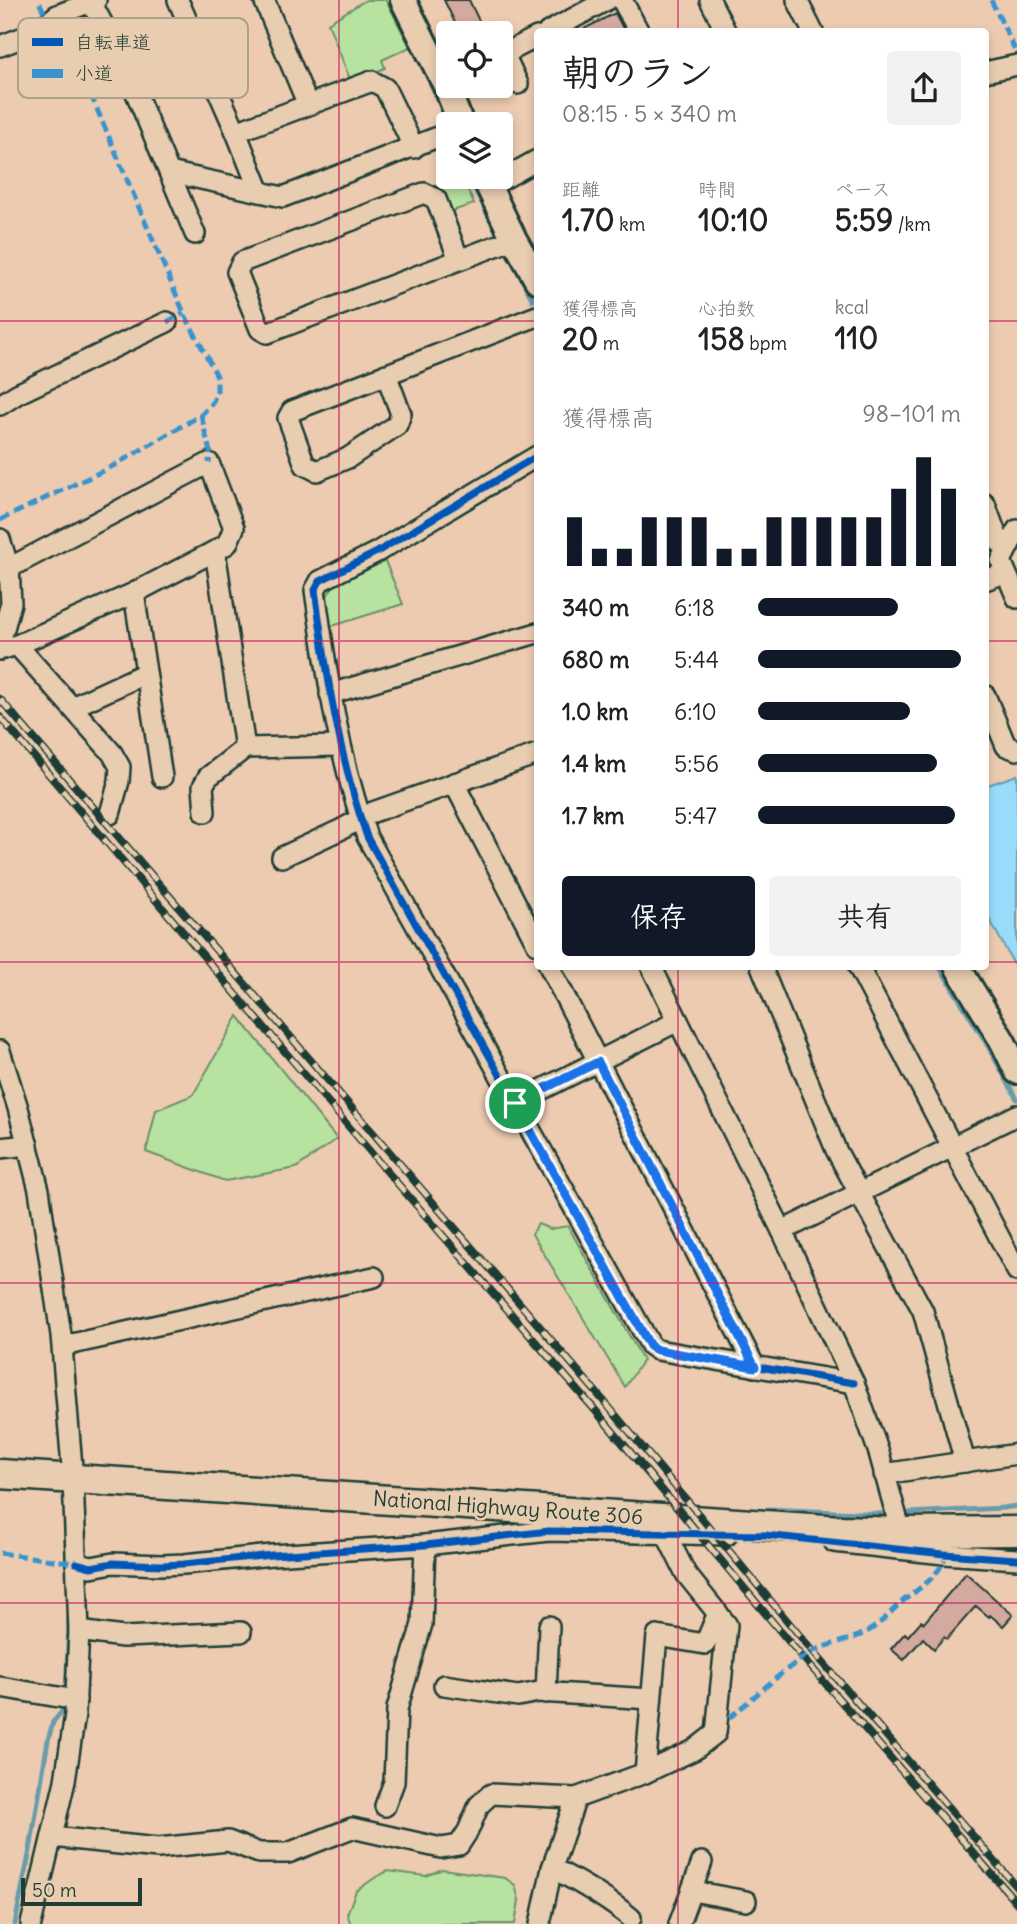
<!DOCTYPE html>
<html lang="ja">
<meta charset="utf-8">
<style>
body{margin:0;font-family:Delius,"Klee One",sans-serif;background:#f2f2f2;color:#222;height:100vh;display:flex;flex-direction:column;font-size:26px;white-space:nowrap}
*{box-sizing:border-box;margin:0}
p{font-size:23px;color:#767676}
.icon{flex:none;width:38px;height:38px;fill:none;stroke:currentColor;stroke-width:2;stroke-linecap:round;stroke-linejoin:round}
.map{position:relative;flex:1;overflow:hidden}
.panel{position:absolute;left:534px;top:28px;width:455px;height:942px;display:flex;flex-direction:column;background:#fff;border-radius:7px;box-shadow:0 4px 10px #0003}
.panel>*{flex:none}
.controls{position:absolute;left:436px;top:21px;display:grid;gap:14px}
.controls a{display:grid;place-items:center;width:77px;height:77px;border-radius:7px;background:#fff;box-shadow:0 4px 10px #0003;font-size:35px}
.scale{position:absolute;left:21px;bottom:18px;width:121px;box-sizing:border-box;padding-left:7px;border:4px solid #1f3d34;border-top:0;font-size:19px;line-height:24px;white-space:nowrap;color:#1f3d34;-webkit-text-stroke:5px #e9cdb0;paint-order:stroke}
.pin{position:absolute;display:grid;place-items:center;width:60px;height:60px;color:#fff;margin:-30px;border:4px solid #fff;border-radius:50%;box-shadow:0 2px 7px #0007}
.round{display:grid;place-items:center;flex:none;width:74px;height:74px;border-radius:7px;background:#f2f2f2}
.headline{display:flex;align-items:center;justify-content:space-between;height:119px;padding:0 28px}
h1{font-size:38px;font-weight:700;line-height:52px}
.metrics{display:grid;grid-template-columns:repeat(3,1fr);gap:10px;height:119px;padding:7px 28px}
.metrics div{display:grid;align-content:center}
.metrics b{font-size:30px;font-weight:700}
.metrics small{font-size:19px;font-weight:400}
.metrics p{font-size:19px}
.chart{height:196px;padding:14px 28px}
.chart p{display:flex;justify-content:space-between}
.chart svg{width:100%;height:126px;margin-top:7px;stroke:#111827;stroke-width:6}
.action{display:flex;gap:14px;margin-top:auto;padding:14px 28px}
.action a{flex:1;height:80px;border-radius:7px;background:#111827;color:#fff;font-size:28px;font-weight:700;line-height:80px;text-align:center}
.action a+a{background:#f2f2f2;color:#222}
ul{padding:0 28px;list-style:none;font-size:23px}
li{display:grid;grid-template-columns:112px 84px 1fr;align-items:center;height:52px}
li i{height:18px;border-radius:9px;background:#111827}
.map>svg:first-child{display:block}
</style>
<div class="map">
<svg width="1017" height="1924" viewBox="0 0 1017 1924">
<rect width="100%" height="100%" fill="#edcbb1"/>
<filter id="ink" filterUnits="userSpaceOnUse"><feTurbulence type="fractalNoise" baseFrequency=".0143" numOctaves="2"/><feDisplacementMap in="SourceGraphic" scale="14" xChannelSelector="R" yChannelSelector="G"/><feConvolveMatrix kernelMatrix="1 2 1 2 8 2 1 2 1" color-interpolation-filters="sRGB"/></filter>
<g filter="url(#ink)">
<!-- green -->
<g fill="#b7e29f" stroke="#6b906a" stroke-width="2">
<polygon points="366,0 386,0 410,47 382,60 385,68 351,82 328,23"/>
<polygon points="449,177 462,177 474,204 449,212 438,181"/>
<polygon points="385,561 403,604 329,627 326,598 333,586"/>
<polygon points="238,1016 337,1139 296,1168 225,1181 146,1152 156,1110 193,1095"/>
<polygon points="538,1224 550,1229 568,1226 643,1360 625,1387 532,1234"/>
<polygon points="442,1869 505,1878 515,1885 519,1900 515,1924 351,1924 347,1914 356,1891 376,1877 388,1871 426,1876"/>
</g>
<!-- water -->
<polygon fill="#99dbfb" stroke="#689cab" stroke-width="2" points="1017,775 1017,970 985,911 985,786"/>
<g fill="none" stroke-linecap="round" stroke-linejoin="round">
<!-- stream -->
<g stroke="#689cab" stroke-width="5">
<polyline points="469,177 492,223"/>
<polyline points="513,262 533,300"/>
<polyline points="939,966 984,1039 1017,1099"/>
<polyline points="767,1509 882,1514"/>
<polyline points="909,1513 1003,1508 1017,1506"/>
<polyline points="15,1924 30,1850 48,1740 53,1722 64,1709 66,1701 69,1617"/>
</g>
</g>
<!-- building -->
<g fill="#d4a99f" stroke="#1f3d34" stroke-width="2">
<polygon points="444,0 469,0 483,29 474,33 460,33"/>
<polygon points="615,13 625,32 578,32"/>
<polygon points="966,1573 1013,1615 1003,1626 990,1615 989,1617 976,1606 947,1639 944,1637 934,1649 923,1638 904,1660 891,1649 905,1633 908,1636 921,1621 924,1623"/>
</g>
<g fill="none" stroke-linecap="round" stroke-linejoin="round">
<!-- minor casing -->
<g stroke="#1f3d34" stroke-width="24">
<g id="minor">
<polyline points="96,0 91,2 123,62 169,172 283,197 448,133"/>
<polyline points="178,0 236,132 308,105 264,0"/>
<polyline points="622,0 639,32"/>
<polyline points="710,0 726,32"/>
<polyline points="797,0 813,32"/>
<polyline points="548,32 607,0"/>
<polyline points="0,46 37,32 57,15 91,2 90,0"/>
<polyline points="504,54 518,84"/>
<polyline points="500,56 537,37"/>
<polyline points="985,72 1017,65"/>
<polyline points="308,105 372,81 385,88 414,148"/>
<polyline points="236,132 260,192"/>
<polyline points="169,172 195,234"/>
<polyline points="489,187 537,160"/>
<polyline points="459,260 436,199 424,193 242,262 237,272 260,329 267,333 514,239"/>
<polyline points="386,374 401,414 397,425 348,458 317,471 305,465 288,418 292,411 537,316"/>
<polyline points="0,405 17,394 167,322"/>
<path d="M537 456 377 552 320 581 315 590C327 676 338 754 367 837L651 1346 657 1350 854 1383"/>
<polyline points="985,504 999,542 1008,547"/>
<polyline points="1017,530 1001,561 1017,598"/>
<polyline points="0,539 9,568 11,603 0,643"/>
<polyline points="215,551 245,748 340,746"/>
<polyline points="985,580 1005,573"/>
<polyline points="134,593 162,777"/>
<polyline points="17,645 112,753 120,767 119,781 110,814"/>
<polyline points="0,650 17,645 134,593 215,551 227,544 234,528 209,463 9,568"/>
<polyline points="330,694 537,633"/>
<polyline points="985,695 1006,746 1017,750"/>
<polyline points="81,703 146,673"/>
<polyline points="454,783 537,944"/>
<polyline points="205,812 203,786 208,777 245,748"/>
<polyline points="282,857 342,829 373,812 537,754"/>
<polyline points="549,966 755,1367"/>
<polyline points="651,966 782,1231 854,1383 879,1453 901,1532"/>
<polyline points="761,966 836,1150 923,1311 965,1462"/>
<polyline points="858,966 1017,1271"/>
<polyline points="0,1051 18,1108 39,1190 61,1335 73,1479 79,1631 75,1714 65,1781 31,1924"/>
<polyline points="515,1103 678,1021"/>
<polyline points="0,1148 28,1145"/>
<polyline points="782,1231 1017,1115"/>
<polyline points="63,1346 374,1277"/>
<polyline points="884,1474 1017,1454"/>
<polyline points="834,1542 944,1554 1017,1559"/>
<polyline points="76,1563 91,1567 113,1563 161,1565 184,1564 272,1555 425,1545 549,1531 727,1535"/>
<polyline points="79,1631 123,1637 241,1632"/>
<polyline points="444,1685 518,1696 539,1692 651,1699"/>
<polyline points="0,1687 76,1700"/>
<polyline points="546,1693 549,1626"/>
<polyline points="645,1773 657,1636 705,1644 718,1613"/>
<polyline points="385,1806 394,1782 397,1709 422,1624 425,1545"/>
<polyline points="52,1837 158,1848 228,1841 259,1853 288,1853 352,1828 441,1848 459,1845 468,1831 479,1805 491,1794 576,1798 645,1773 694,1750 716,1733 727,1625 686,1574 666,1534"/>
<path d="M552 1868C579 1882 607 1898 631 1918"/>
<polyline points="692,1891 746,1901"/>
<polyline points="540,1924 552,1868 576,1798"/>
<polyline points="679,1924 702,1862"/>
</g>
</g>
<!-- major casing -->
<g stroke="#1f3d34" stroke-width="30">
<g id="major">
<polyline points="403,0 447,88 461,124"/>
<polyline points="484,177 514,239 537,280"/>
<polyline points="957,966 1003,1042 1017,1071"/>
</g>
</g>
<!-- highway casing -->
<g stroke="#1f3d34" stroke-width="33">
<polyline id="highway" points="0,1474 841,1530 901,1532 1017,1531"/>
</g>
<!-- minor -->
<use href="#minor" stroke="#e9cdb0" stroke-width="19"/>
<!-- major -->
<use href="#major" stroke="#e9cdb0" stroke-width="24"/>
<!-- highway -->
<use href="#highway" stroke="#e9cdb0" stroke-width="28"/>
<!-- rail casing -->
<g stroke="#1f3d34" stroke-width="8">
<g id="rail">
<polyline points="0,699 608,1406 800,1636 1017,1887"/>
<polyline points="0,717 384,1168 595,1410 791,1644 1017,1903"/>
</g>
</g>
<!-- rail -->
<use href="#rail" stroke="#e9cdb0" stroke-width="5" stroke-dasharray="16" stroke-linecap="butt"/>
<!-- quiet -->
<g stroke="#3993ce" stroke-width="5" stroke-dasharray="10 5" stroke-linecap="butt">
<polyline points="991,0 1017,54"/>
<polyline points="167,322 184,313"/>
<polyline points="201,415 210,452 209,463"/>
<polyline points="0,520 113,466 201,415 211,405 217,393 217,376 184,313 85,81 49,22 38,0"/>
<polyline points="0,1553 76,1563"/>
<path d="M729 1718C754 1697 778 1675 805 1656 825 1642 850 1643 870 1630 882 1623 892 1610 903 1601 919 1588 941 1576 946 1554"/>
</g>
<!-- cycleway casing -->
<g stroke="#e9cdb0" stroke-width="11">
<g id="cycleway">
<path d="M537 456 377 552 320 581 315 590C327 676 338 754 367 837L651 1346 657 1350 854 1383"/>
<polyline points="76,1563 91,1567 113,1563 161,1565 184,1564 272,1555 425,1545 549,1531 765,1535 944,1554 1017,1559"/>
</g>
</g>
<!-- cycleway -->
<use href="#cycleway" stroke="#0057b8" stroke-width="7"/>
</g>
</g>
<g fill="none" stroke-linecap="round" stroke-linejoin="round" filter="url(#ink)">
<!-- route casing -->
<g stroke="#fff" stroke-width="14">
<polygon id="route" points="598,1062 755,1367 657,1350 650,1346 515,1103"/>
</g>
<!-- route -->
<use href="#route" stroke="#1a73e8" stroke-width="9"/>
</g>
<!-- grid -->
<path fill="none" stroke="#c2185b" stroke-width="2" stroke-opacity="0.55" d="M339 0V1924M678 0V32M0 321H537M985 321H1017M0 641H537M985 641H1017M0 962H537M985 962H1017M678 966V1924M0 1283H1017M0 1603H1017"/>
<g text-anchor="middle" stroke-width="5" stroke-linejoin="round" paint-order="stroke">
<!-- street labels -->
<g font-size="21" fill="#1f3d34" stroke="#e9cdb0">
<text transform="translate(508 1508) rotate(4)" y="7">National Highway Route 306</text>
</g>
</g>
<!-- legend -->
<rect x="18" y="18" width="230" height="80" rx="10" fill="#e9cdb0" stroke="#aca28b" stroke-width="2"/>
<rect x="32" y="38" width="31" height="8" fill="#0057b8"/>
<rect x="32" y="69" width="31" height="9" fill="#3993ce"/>
<g font-size="19" fill="#1f3d34">
<text x="75" y="49">自転車道</text>
<text x="75" y="80">小道</text>
</g>
</svg>
<div class="controls">
<a><svg class="icon" aria-label="locate" viewBox="0 0 24 24"><circle cx="12" cy="12" r="6"/><path d="M12 2v4M12 18v4M2 12h4M18 12h4"/></svg></a>
<a><svg class="icon" aria-label="layers" viewBox="0 0 24 24"><path d="M12 4l9 5-9 5-9-5zM3 14l9 5 9-5"/></svg></a>
</div>
<div class="scale">50 m</div>
<div class="pin" style="left:515px;top:1103px;background:#1e9e55"><svg class="icon" aria-label="arrive" viewBox="0 0 24 24"><path d="M6 21V4h12l-3 4 3 4H6"/></svg></div>
<section class="panel">
<div class="headline"><div><h1>朝のラン</h1><p>08:15 · 5 × 340 m</p></div><a class="round"><svg class="icon" aria-label="share" viewBox="0 0 24 24"><path d="M12 15V3M7 8l5-5 5 5M5 13v7h14v-7"/></svg></a></div>
<div class="metrics">
<div><p>距離</p><b>1.70<small> km</small></b></div>
<div><p>時間</p><b>10:10</b></div>
<div><p>ペース</p><b>5:59<small> /km</small></b></div>
</div>
<div class="metrics">
<div><p>獲得標高</p><b>20<small> m</small></b></div>
<div><p>心拍数</p><b>158<small> bpm</small></b></div>
<div><p>kcal</p><b>110</b></div>
</div>
<div class="chart"><p><span>獲得標高</span>98–101 m</p>
<svg viewBox="0 0 160 44" preserveAspectRatio="none"><path d="M5 44V27M15 44V38M25 44V38M35 44V27M45 44V27M55 44V27M65 44V38M75 44V38M85 44V27M95 44V27M105 44V27M115 44V27M125 44V27M135 44V17M145 44V6M155 44V17"/></svg>
</div>
<ul>
<li><b>340 m</b>6:18<i style="width:69%"></i></li>
<li><b>680 m</b>5:44<i style="width:100%"></i></li>
<li><b>1.0 km</b>6:10<i style="width:75%"></i></li>
<li><b>1.4 km</b>5:56<i style="width:88%"></i></li>
<li><b>1.7 km</b>5:47<i style="width:97%"></i></li>
</ul>
<div class="action"><a>保存</a><a>共有</a></div>
</section>
</div>
